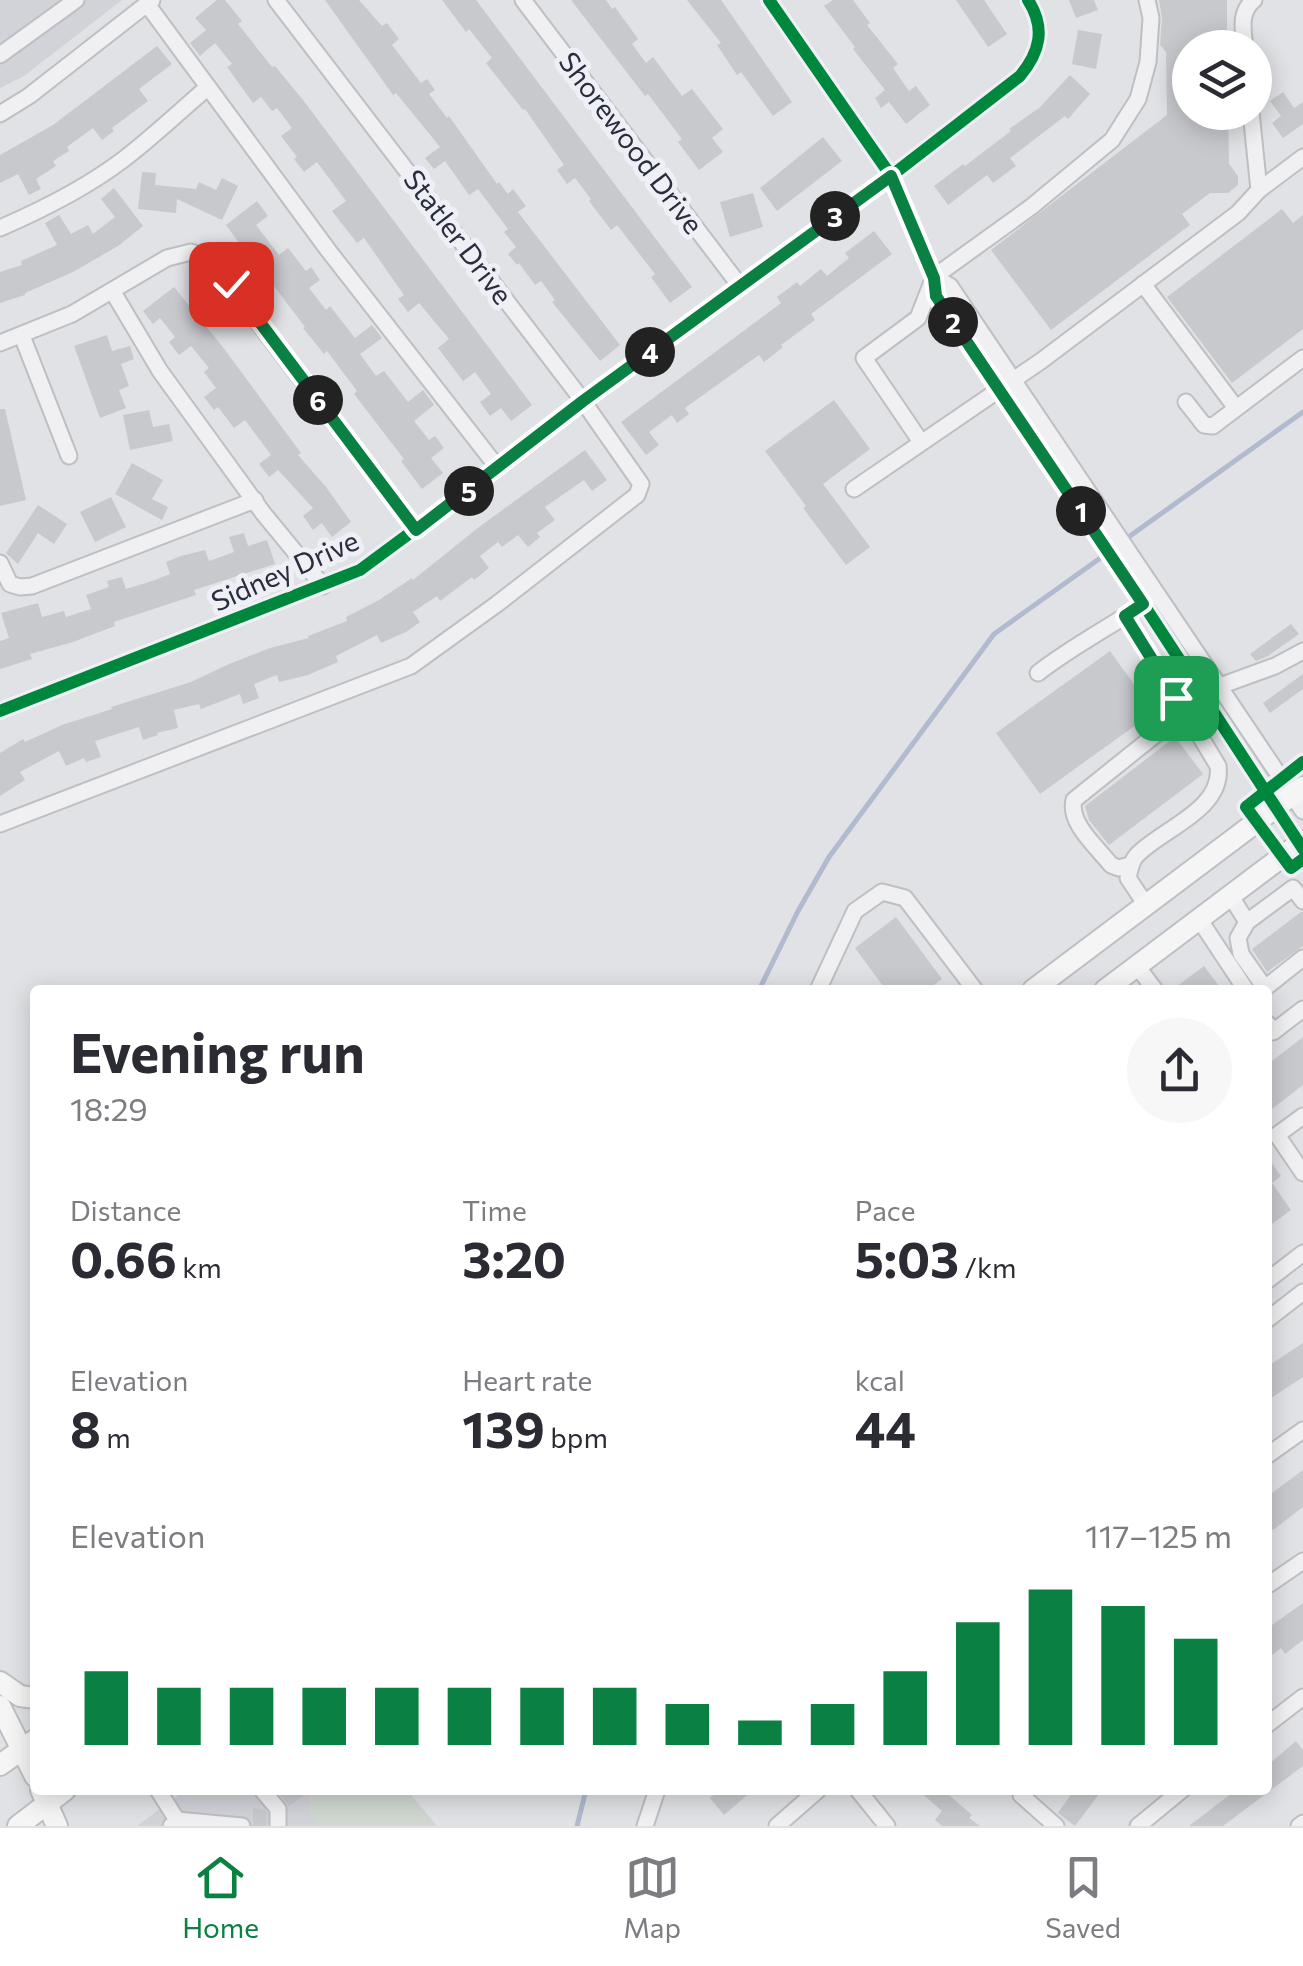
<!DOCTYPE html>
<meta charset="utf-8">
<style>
body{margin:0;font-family:Commissioner,sans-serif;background:#f7f7f7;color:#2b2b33;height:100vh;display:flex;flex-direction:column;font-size:38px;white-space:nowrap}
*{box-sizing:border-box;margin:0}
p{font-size:32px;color:#7c7c81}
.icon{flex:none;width:55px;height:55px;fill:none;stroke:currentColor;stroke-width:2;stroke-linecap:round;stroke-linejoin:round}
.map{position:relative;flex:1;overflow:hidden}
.drawer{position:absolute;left:30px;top:985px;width:1242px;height:810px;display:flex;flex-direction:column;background:#fff;border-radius:10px;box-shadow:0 5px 25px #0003}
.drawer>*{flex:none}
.controls{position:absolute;left:1172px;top:30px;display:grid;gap:20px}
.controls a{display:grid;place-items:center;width:100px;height:100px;border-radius:50%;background:#fff;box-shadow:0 5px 25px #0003;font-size:50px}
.pin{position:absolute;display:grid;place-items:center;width:85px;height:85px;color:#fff;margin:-42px;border-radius:20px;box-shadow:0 5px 15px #0006}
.km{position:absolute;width:50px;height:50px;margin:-25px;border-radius:50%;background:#222;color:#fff;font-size:28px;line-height:50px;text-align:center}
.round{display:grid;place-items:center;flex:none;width:105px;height:105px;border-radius:52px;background:#f7f7f7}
.overview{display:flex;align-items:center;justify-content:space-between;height:170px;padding:0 40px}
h1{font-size:55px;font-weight:700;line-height:75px}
.stats{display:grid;grid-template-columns:repeat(3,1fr);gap:15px;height:170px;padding:10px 40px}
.stats div{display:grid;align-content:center}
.stats b{font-size:50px;font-weight:700}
.stats small{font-size:28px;font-weight:400}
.stats p{font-size:28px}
.chart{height:280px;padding:20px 40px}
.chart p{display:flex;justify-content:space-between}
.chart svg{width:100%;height:180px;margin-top:10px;stroke:#0b8043;stroke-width:6}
.tab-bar{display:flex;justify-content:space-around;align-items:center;height:140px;border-top:2px solid #e1e1e2;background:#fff;font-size:28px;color:#7c7c81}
.tab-bar a{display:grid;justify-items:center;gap:5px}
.tab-bar .current{color:#0b8043}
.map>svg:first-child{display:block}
</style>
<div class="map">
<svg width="1303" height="1826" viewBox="0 0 1303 1826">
<rect width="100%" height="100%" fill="#e1e2e5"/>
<!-- built -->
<g fill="#d1d3d9">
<polygon points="0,0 122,0 24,76 0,88"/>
<polygon points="185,1790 308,1790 310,1793 312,1815 320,1826 137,1826"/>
</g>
<!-- green -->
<polygon fill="#d0d8d1" points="314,1790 407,1790 437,1826 320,1826 312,1815 310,1793"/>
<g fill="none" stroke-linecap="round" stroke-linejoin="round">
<!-- stream -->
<g stroke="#b1bace" stroke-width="5">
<polyline points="1123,541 1303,412"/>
<polyline points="759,990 798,911 829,857 994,634 1106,554"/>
<polyline points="577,1826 586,1790"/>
</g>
</g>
<!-- building -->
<g fill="#c8c9cd">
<polygon points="217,0 225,0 242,21 238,24 272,67 275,66 303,100 532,405 511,421 501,408 490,416 480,402 491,394 475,372 463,381 438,348 449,339 419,303 408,312 398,299 404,295 364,238 357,243 332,211 346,201 317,162 304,172 294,159 297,157 281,136 292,128 277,108 272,111 261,97 253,103 227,67 232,64 215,43 200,56 190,43 206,30 195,18"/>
<polygon points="325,0 359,0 382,26 387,23 399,39 392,45 421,83 427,79 435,90 429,94 447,118 449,116 497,184 499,182 508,194 513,189 526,206 518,212 620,345 600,361 552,302 555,300 541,281 535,285 519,263 517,265 508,254 516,247 504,232 508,229 478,189 469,195 445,161 434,169 425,158 440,147 396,93 393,95"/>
<polygon points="442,0 476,0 692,287 670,303 651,277 655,274 617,225 611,230 589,201 591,199 575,178 567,184 557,170 564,165 525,109 523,110 486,63 492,58 469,29 466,32"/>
<polygon points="571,0 606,0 612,9 615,7 638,39 632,44 646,63 653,57 682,96 692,89 723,129 712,138 723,152 699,170 678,142 682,139 648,94 645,96"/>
<polygon points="687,0 721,0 792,102 773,116 741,72 737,75 717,45 721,43"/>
<polygon points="833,0 853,0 870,23 867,25 898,64 893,68 909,91 916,86 930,105 906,124 889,102 881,108 875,98 885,90 853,49 855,47 824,6"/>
<polygon points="956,0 984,0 1007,34 988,47"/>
<polygon points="1069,0 1094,0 1098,10 1076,18"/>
<polygon points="1159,0 1227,0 1227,48 1190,48 1190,112 1228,112 1229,164 1238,176 1238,185 1228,193 1210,193 1182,214 1190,225 1051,330 991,250 1167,115 1166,52 1160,45 1162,18"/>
<polygon points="1078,30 1102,34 1096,69 1072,64"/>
<polygon points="157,46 172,64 139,89 148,101 112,128 114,131 102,140 93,128 67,147 69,151 53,161 56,166 36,179 41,189 29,195 18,174 0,183 0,155 53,125"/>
<polygon points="1070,75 1090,94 1068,119 1065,116 1010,158 1016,166 993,183 987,175 948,205 934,186 963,164 965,166 1011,131 1009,129 1039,108"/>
<polygon points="1283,92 1294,108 1303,102 1303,124 1283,138 1272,123 1281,116 1270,101"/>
<polygon points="823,137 842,161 777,211 760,188"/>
<polygon points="142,172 156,173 155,185 196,189 199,182 216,190 222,178 238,186 222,220 177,199 176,213 138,209"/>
<polygon points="114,188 143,226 118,246 73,272 25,293 25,295 0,303 0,272 22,265 21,261 57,245 45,223 59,215 71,234 88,225 93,234 115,217 101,199"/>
<polygon points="753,193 763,227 730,237 720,202"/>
<polygon points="257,201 268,216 256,225 279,255 288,248 306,271 311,267 320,280 309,288 326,310 330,306 355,338 372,325 382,338 360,354 376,376 384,371 408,402 423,390 434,405 414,421 429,440 435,436 444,448 431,458 443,473 422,489 401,461 404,459 354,394 357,391 327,351 324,354 303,328 305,327 274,286 272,288 226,225"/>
<polygon points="1282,209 1293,223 1303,215 1303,329 1232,383 1167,297"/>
<polygon points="874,231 892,254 811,314 815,320 781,345 783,347 764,362 759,355 685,408 689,414 677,423 672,415 649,432 659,445 646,455 621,422 781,303 777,297 797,282 800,286 821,269 827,276 849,258 845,253"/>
<polygon points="174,287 222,346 301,453 298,455 326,487 351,522 332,537 322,523 313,530 303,516 313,508 278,470 269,477 259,464 271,455 245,420 234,428 218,407 214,410 204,397 216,388 204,372 209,368 191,346 179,355 169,342 175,337 160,318 153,324 143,311"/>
<polygon points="107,335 112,351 130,346 134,359 121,364 129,386 119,390 126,408 100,418 74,346"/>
<polygon points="834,400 870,449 823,484 870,547 846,565 803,508 806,506 765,451"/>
<polygon points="0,409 5,409 26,500 0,506"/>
<polygon points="149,410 153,427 169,424 173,441 130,450 123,415"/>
<polygon points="585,450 607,480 592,491 584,480 545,507 555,520 537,533 540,537 528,547 518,535 502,547 498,542 480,556 489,568 474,580 472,577 440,601 437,596 413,612 420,622 406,632 381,643 377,635 336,656 338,662 308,675 279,682 277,675 254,684 259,698 243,704 240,694 201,709 199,704 174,710 178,728 157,733 158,735 143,740 139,727 95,741 101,757 86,762 84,758 66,766 59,751 20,772 25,780 0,796 0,753 23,739 25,742 62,725 112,709 111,707 191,682 229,664 270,648 309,638 308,636 347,621 346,617 379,600 412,578 413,580 479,527"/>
<polygon points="132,463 163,480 152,499 168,507 162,520 115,494"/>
<polygon points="111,497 126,527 95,542 80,512"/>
<polygon points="38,505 67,524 54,544 38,533 18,564 6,553"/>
<polygon points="244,533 248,546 267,540 275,564 194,590 196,595 114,622 115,626 73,642 30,654 32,659 0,669 0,641 9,638 1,613 38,603 42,617 64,611 66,617 91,609 86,595 109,587 107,581 122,577 126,589 152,581 170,574 166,562 181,556 205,550 209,561 234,552 229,537"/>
<polygon points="1291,624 1299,634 1268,656 1256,661 1250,654"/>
<polygon points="1110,651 1154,712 1040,794 996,733"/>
<polygon points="1303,674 1303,689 1270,713 1263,703"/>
<polygon points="1175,737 1203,774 1109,845 1089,820 1085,806"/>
<polygon points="1301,912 1303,912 1303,946 1267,972 1252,949"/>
<polygon points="896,917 942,979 927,990 886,990 855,948"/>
<polygon points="1204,966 1222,990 1172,990"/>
<polygon points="1303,1037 1303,1085 1268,1112 1268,1064"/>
<polygon points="1268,1158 1281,1176 1272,1183 1291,1210 1268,1227"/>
<polygon points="1303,1343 1303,1377 1268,1400 1268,1366"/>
<polygon points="1303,1470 1303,1507 1273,1530 1268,1523 1268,1496"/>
<polygon points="1303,1603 1303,1640 1285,1654 1281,1648 1268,1658 1268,1628"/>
<polygon points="1296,1741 1303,1750 1303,1766 1223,1826 1189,1826 1236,1790 1268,1790 1268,1765"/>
<polygon points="277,1790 311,1790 289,1806"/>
<polygon points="719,1790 753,1790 724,1815 710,1798"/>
<polygon points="918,1790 943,1790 972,1815 969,1818 980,1826 942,1826 935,1820 942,1811"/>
<polygon points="1074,1790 1102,1790 1075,1826 1058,1813"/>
<polygon points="253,1808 264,1810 267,1813 266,1826 253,1826"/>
</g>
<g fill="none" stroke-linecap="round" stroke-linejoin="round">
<!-- minor casing -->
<g stroke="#bebfc2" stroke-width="19">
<g id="minor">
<polyline points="523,0 740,286"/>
<polyline points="769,0 891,176 934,277 935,296 1125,576 1303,849"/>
<polyline points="147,4 328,250 498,468"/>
<path d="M1245 48C1243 30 1239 12 1254 0"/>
<polyline points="0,55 76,0"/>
<polyline points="0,114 29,96 152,0"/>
<polyline points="1259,190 1303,157"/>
<path d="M0 228C44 209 86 188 124 159 153 137 180 111 208 87"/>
<polyline points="934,277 950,286 1303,811"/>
<polyline points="1143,284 1236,408"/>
<polyline points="113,292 160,371 263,513 323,586"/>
<polyline points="22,336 69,456"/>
<polyline points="0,343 72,314 167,258 191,252 209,258 416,530"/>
<polyline points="1186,402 1204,425 1213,426 1303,358"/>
<polyline points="921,442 864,358 918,318 934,277 1031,207 1112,140 1138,99 1148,62 1151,18 1147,0"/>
<polyline points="854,489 1041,361 1238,213 1259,190 1251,112"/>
<polyline points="0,563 10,584 20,587 32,586 255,500"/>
<polyline points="1125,617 1176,698 1184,691"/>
<path d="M1038 673C1074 645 1114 625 1151 599"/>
<path d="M0 711 360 570 498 468 583 401 891 176 1020 76C1040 52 1046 28 1028 0"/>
<polyline points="0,824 411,666 497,604 637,495 641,484 583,401 276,0"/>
<path d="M1130 865 1119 868 1111 865C1097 847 1068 823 1074 800L1185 711 1176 698"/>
<polyline points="1230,895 1247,922 1293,888 1303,901"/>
<path d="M1146 905 1128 878C1130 870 1131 862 1136 856 1161 829 1224 810 1218 766L1185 711 1220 686 1275 666 1303 651"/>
<polyline points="1199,919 1246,990"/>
<polyline points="1247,922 1238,938 1241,954 1265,988 1303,958"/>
<polyline points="1137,966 1155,990"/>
<polyline points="818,990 855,911 882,892 905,898 975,990"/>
<polyline points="1268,1024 1273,1032 1303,1009"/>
<polyline points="1303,1116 1277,1135 1303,1173"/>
<polyline points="1268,1280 1303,1253"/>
<polyline points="1268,1319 1303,1292"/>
<polyline points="1268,1455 1303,1430"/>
<polyline points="1268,1585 1303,1561"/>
<polyline points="1268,1724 1303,1697"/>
<polyline points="158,1790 177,1820 171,1826"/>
<polyline points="262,1790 278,1809 278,1826"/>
<polyline points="858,1790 887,1826"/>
<polyline points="1024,1790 1021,1795 1056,1826"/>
<polyline points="177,1820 242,1826"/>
<polyline points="645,1826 657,1790"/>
<polyline points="777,1826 818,1790"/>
<polyline points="1138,1826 1182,1790"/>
<polyline points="1299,1826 1303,1823"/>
</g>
</g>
<!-- major casing -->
<g stroke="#bdbfc2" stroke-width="24">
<g id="major">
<polyline points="1033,990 1303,787"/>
<polyline points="1105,990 1303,841"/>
<polyline points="0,1682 20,1696 35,1698"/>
<polyline points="0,1706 35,1776"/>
<polyline points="0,1765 35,1740"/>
<polyline points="41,1790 57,1826"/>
<polyline points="18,1826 65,1790"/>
</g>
</g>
<!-- minor -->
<use href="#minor" stroke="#f0f0f2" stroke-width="15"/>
<!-- major -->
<use href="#major" stroke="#f5f5f6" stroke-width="20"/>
<!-- cycleway casing -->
<g stroke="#eef0f5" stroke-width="19">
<g id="cycleway">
<polyline points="769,0 891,176 934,277 935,296 1125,576 1303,849"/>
<path d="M0 711 360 570 498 468 583 401 891 176 1020 76C1040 52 1046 28 1028 0"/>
<polyline points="1303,762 1246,807 1291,868 1303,859"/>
</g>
</g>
<!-- cycleway -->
<use href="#cycleway" stroke="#00873e" stroke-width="12"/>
</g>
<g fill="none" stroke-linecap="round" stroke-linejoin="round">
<!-- route casing -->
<g stroke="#fff" stroke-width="20">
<polyline id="route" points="231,284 416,530 583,401 891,176 934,278 936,296 1143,604 1125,616 1176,698"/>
</g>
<!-- route -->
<use href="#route" stroke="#0b8043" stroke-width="12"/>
</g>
<g text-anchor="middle" stroke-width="10" stroke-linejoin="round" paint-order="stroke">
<!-- street labels -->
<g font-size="28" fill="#292d3c" stroke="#eef0f5">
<text transform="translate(631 143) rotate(53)" y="10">Shorewood Drive</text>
<text transform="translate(458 237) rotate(53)" y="10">Statler Drive</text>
<text transform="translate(285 571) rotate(-24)" y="10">Sidney Drive</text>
</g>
</g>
</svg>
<div class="controls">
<a><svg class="icon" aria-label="layers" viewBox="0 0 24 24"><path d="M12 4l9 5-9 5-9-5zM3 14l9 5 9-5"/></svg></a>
</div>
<div class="pin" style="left:1176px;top:698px;background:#1e9e55"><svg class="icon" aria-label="arrive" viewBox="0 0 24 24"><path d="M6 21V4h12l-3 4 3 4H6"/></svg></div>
<div class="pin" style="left:231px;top:284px;background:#d93025"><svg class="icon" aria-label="check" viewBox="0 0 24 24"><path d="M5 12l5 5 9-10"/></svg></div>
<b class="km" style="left:1081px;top:511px">1</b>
<b class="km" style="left:953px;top:322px">2</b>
<b class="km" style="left:835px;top:216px">3</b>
<b class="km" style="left:650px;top:352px">4</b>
<b class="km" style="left:469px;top:491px">5</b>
<b class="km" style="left:318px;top:400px">6</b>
<section class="drawer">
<div class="overview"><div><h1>Evening run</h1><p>18:29</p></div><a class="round"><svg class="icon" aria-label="share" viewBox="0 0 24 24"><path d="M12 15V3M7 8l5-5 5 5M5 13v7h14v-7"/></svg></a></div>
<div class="stats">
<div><p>Distance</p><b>0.66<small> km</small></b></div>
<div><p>Time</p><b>3:20</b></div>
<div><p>Pace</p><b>5:03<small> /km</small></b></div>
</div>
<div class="stats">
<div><p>Elevation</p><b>8<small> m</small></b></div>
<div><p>Heart rate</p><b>139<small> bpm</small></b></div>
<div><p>kcal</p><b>44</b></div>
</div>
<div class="chart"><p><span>Elevation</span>117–125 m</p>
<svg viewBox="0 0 160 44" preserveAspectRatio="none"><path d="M5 44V26M15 44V30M25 44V30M35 44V30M45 44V30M55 44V30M65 44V30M75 44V30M85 44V34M95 44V38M105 44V34M115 44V26M125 44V14M135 44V6M145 44V10M155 44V18"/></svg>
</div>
</section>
</div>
<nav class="tab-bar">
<a class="current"><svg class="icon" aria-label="home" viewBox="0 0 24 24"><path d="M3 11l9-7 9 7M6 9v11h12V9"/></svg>Home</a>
<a><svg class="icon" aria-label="map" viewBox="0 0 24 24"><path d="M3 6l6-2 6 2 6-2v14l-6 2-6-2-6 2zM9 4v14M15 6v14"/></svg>Map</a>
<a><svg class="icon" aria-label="saved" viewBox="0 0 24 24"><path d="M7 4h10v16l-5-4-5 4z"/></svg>Saved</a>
</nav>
